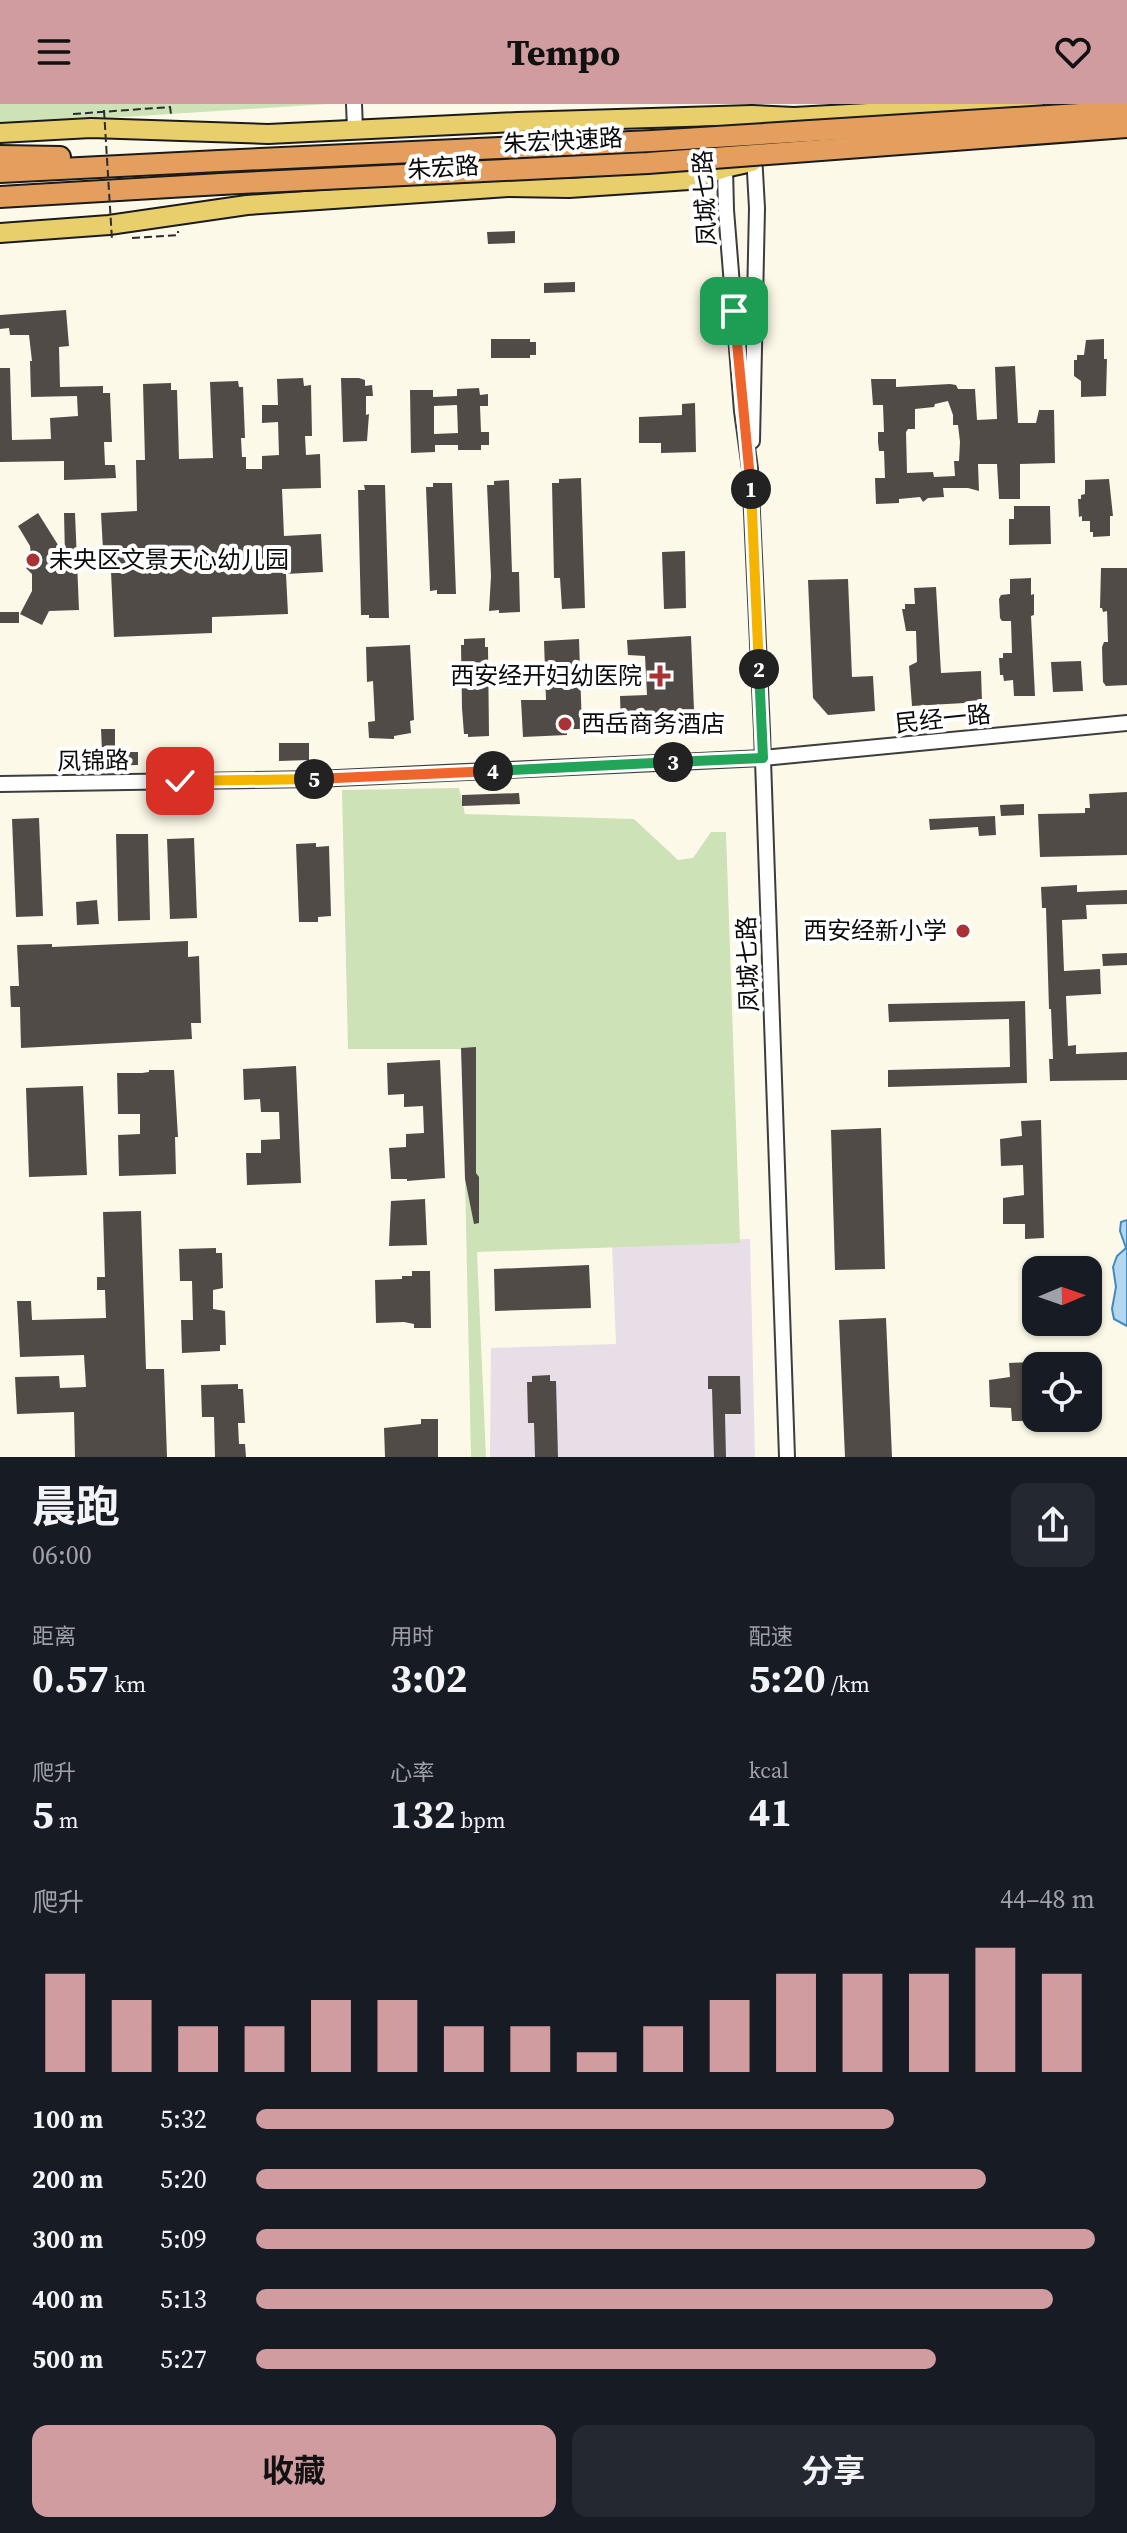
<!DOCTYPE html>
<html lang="zh">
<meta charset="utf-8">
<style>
body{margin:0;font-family:"Source Serif 4","Noto Sans SC",serif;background:#242831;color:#f1f3f6;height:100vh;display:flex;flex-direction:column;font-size:30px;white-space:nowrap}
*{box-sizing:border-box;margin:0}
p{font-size:26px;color:#9ea1a6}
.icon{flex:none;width:44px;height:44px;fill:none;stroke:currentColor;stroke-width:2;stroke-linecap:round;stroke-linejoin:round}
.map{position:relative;height:1353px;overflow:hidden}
.details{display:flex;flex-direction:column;background:#171b24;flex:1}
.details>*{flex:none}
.needle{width:52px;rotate:88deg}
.fabs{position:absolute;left:1022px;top:1152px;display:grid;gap:16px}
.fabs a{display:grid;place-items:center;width:80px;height:80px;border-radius:16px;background:#171b24;box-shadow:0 2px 6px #0004;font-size:40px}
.pin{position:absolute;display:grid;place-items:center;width:68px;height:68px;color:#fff;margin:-34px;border-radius:16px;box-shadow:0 4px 12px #0006}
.km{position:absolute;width:40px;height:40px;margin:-20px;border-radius:50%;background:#222;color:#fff;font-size:22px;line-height:40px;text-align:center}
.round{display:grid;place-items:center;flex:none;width:84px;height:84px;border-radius:16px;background:#242831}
.summary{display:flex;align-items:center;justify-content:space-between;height:136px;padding:0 32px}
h1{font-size:44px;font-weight:700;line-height:60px}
.stats{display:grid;grid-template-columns:repeat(3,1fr);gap:12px;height:136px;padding:8px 32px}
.stats div{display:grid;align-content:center}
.stats b{font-size:40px;font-weight:700}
.stats small{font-size:22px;font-weight:400}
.stats p{font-size:22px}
.chart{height:224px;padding:16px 32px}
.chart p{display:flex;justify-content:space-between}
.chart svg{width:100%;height:144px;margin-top:8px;stroke:#d19c9f;stroke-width:6}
.primary-button{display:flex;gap:16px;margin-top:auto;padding:16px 32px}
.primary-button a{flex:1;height:92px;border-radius:16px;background:#d19c9f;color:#111;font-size:32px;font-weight:700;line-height:92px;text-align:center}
.primary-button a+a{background:#242831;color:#f1f3f6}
ul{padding:0 32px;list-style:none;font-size:26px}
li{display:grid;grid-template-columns:128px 96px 1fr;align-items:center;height:60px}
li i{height:20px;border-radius:10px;background:#d19c9f}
header{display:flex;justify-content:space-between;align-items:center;height:104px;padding:0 32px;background:#d19c9f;color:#111;font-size:36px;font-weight:700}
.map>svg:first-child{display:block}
</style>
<header><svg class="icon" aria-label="menu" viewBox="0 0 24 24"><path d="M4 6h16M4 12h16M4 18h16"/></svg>Tempo<svg class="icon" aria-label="heart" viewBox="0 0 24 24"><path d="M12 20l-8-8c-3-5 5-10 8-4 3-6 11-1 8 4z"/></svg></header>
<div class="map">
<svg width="1127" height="1353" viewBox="0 0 1127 1353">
<rect width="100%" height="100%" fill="#fdf9e9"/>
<!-- industrial -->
<polygon fill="#e7dee8" points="750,1135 755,1353 490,1353 491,1244 616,1240 612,1140"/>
<!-- green -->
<g fill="#cde2b7">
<polygon points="0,0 328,0 0,21"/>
<polygon points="459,684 465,710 634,715 678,756 693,754 711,728 726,728 740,1139 477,1148 486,1353 471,1353 465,1075 471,1103 465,945 348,945 342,686"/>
</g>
<!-- water -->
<polygon fill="#b3d7ee" stroke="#428abd" stroke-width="2" points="1127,1116 1127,1222 1114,1215 1112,1205 1116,1183 1113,1163 1117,1152 1126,1144 1120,1127 1121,1118"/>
<!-- building -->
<g fill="#514b47" fill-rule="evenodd">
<polygon points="515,127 515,139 488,140 487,128"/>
<polygon points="575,178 575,188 544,189 544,179"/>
<polygon points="66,206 69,242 59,243 60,283 103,282 103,289 110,289 112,338 104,338 105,361 115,361 116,374 64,376 64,357 0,358 0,264 10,264 12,336 51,335 50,314 78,312 77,292 31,293 30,257 32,257 29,231 10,231 9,224 0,225 0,211"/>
<polygon points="491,235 530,235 530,238 536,238 536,251 530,251 530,254 491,254"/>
<polygon points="1104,235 1104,255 1107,255 1106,292 1081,293 1081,277 1074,272 1074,256 1077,256 1077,251 1084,251 1086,236"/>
<path d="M1015 262 1018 319H1036L1039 306H1054L1055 359 1020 360V395H999L997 360H978L979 387 968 384H943L944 393 928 394 923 398 920 393 899 395V399L876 400 875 374H885L884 347H879L878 338V328H884L883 301H873L871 275H896V283L950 280 956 281 958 285H975L977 316 997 315 995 263ZM948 297 953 311V321H958L960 338 959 357H954L955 372 934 373 933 368 907 369 906 328 908 325H915V305L934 303 935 300Z"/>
<path d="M303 274 304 282 311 281 312 332H305L306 351 320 350 321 384 282 385 284 432 321 430 323 468 286 470 288 510 212 513V529L114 533 110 446H103L101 409 137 407 136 356H145L143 280 171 279V286H177L179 355 213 354 210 278 238 277 239 283H243L245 334H241L242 353H246V365H262V352L279 351 278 318 262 319V301H278L277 275ZM183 443V465L140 463V445Z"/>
<polygon points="341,274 359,274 365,276 365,282 372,281 373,292 366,292 366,311 369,310 367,337 343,338"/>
<path d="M479 284 480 291 488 290V302H480L481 328H489V341H481V346H458V341H435V348L411 349 410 286H433V293L457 292V285ZM457 301 458 329 434 330V302Z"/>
<polygon points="695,299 696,348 661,349 661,339 639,339 639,313 682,311 682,300"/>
<polygon points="581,374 585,504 562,505 560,474 554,474 552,379 559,379 559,375"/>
<polygon points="1109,375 1113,412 1110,412 1110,432 1093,433 1093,428 1090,428 1090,417 1082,417 1082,412 1079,413 1078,395 1081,395 1081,391 1085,390 1085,376"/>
<polygon points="509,376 512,468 519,468 520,508 499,509 499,506 489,507 491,472 487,381 494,381 494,377"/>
<polygon points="433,379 452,379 456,490 437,490 437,486 430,487 426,383 433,383"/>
<polygon points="364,381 385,381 389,514 369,514 369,511 361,511 358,386 365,386"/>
<polygon points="1014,402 1050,402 1051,440 1009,441 1009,415 1014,415"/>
<polygon points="38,409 65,452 64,409 75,409 79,506 49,507 42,521 20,510 32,487 32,470 26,464 32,461 30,442 18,422"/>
<polygon points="685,447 686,504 664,505 662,448"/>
<polygon points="1101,464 1127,464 1127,581 1106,582 1103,578 1102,543 1104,538 1108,538 1107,507 1103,508 1102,504 1100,504"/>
<polygon points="1031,474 1031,491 1034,490 1034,511 1031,512 1035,592 1014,592 1013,576 1004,577 1003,571 1000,571 999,554 1003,554 1003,549 1012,549 1011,517 1002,517 1000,514 999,495 1001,491 1010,490 1010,475"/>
<polygon points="848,475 852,573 873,572 875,607 828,611 813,594 808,476"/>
<polygon points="936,483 941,569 981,567 982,598 912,602 909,562 917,558 916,527 906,527 902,505 905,505 905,500 915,500 914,484"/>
<rect x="0" y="508" width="19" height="11"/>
<polygon points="691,532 694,606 685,606 685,622 621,623 620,592 647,591 645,552 628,551 627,536"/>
<polygon points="485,534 485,543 488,543 489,632 468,633 468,630 464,630 462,604 461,541 464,541 464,535"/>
<polygon points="579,535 582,625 567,625 567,631 523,633 521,596 546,596 544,537"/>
<polygon points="410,541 414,616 410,617 411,629 394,632 394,635 369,634 368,618 375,617 373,577 367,578 366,543"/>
<polygon points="1081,557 1083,587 1053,588 1051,558"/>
<polygon points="101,625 115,625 115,648 138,648 138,661 87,662 86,647 102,647"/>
<polygon points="279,639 309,639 309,656 279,657"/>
<polygon points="1127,688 1127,751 1040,753 1038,710 1085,709 1085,704 1090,704 1089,690"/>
<polygon points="519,689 520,700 462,702 462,691"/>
<polygon points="1024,700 1024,711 1001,712 1000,701"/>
<polygon points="995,712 996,731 979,732 978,723 930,726 929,715"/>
<polygon points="39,714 43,812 16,813 12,715"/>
<polygon points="116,730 148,730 150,816 118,817"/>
<polygon points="194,734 197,814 170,815 167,735"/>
<polygon points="316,739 316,743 329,742 331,812 318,813 318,818 299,818 296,740"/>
<polygon points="1077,781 1077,788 1127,786 1127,800 1086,801 1087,815 1062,816 1064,867 1100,865 1101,890 1066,892 1068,942 1076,941 1076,950 1127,948 1127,976 1050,977 1049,955 1053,955 1051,905 1049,905 1046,804 1042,804 1041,783"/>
<polygon points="97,796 99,820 77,821 76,798"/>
<polygon points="188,837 188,853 199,852 201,919 191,919 192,935 21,944 20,903 11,903 10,882 19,882 17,841 52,840 52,843"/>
<polygon points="1127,849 1127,861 1103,862 1102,850"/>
<polygon points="1025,897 1027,979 888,983 888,966 1010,963 1009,915 889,918 888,900"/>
<polygon points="476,943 476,1069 479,1073 479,1119 474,1120 465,1075 461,944"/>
<polygon points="440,956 445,1074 407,1077 407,1075 391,1075 389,1044 406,1043 406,1030 424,1029 423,1002 404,1003 404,990 388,991 387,959"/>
<polygon points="296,962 301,1079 247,1081 246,1049 261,1049 261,1036 280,1035 279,1008 261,1008 260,995 244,996 243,965"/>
<polygon points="149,966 174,966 178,1033 175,1033 176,1070 119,1072 118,1031 140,1030 140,1010 118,1010 117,969 142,969 149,968"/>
<polygon points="83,982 87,1071 29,1073 26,984"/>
<polygon points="1041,1016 1044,1134 1025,1135 1025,1120 1003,1120 1003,1094 1024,1091 1023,1061 1001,1062 1000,1035 1022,1032 1021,1017"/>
<polygon points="881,1024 885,1165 835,1166 831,1026"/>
<polygon points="425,1095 427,1141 389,1142 391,1097"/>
<polygon points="141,1107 146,1265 164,1265 167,1353 75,1353 74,1308 17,1310 15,1273 59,1272 60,1284 86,1283 84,1251 20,1253 17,1197 31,1197 32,1216 106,1214 105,1186 97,1186 97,1173 105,1173 103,1108"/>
<polygon points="216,1144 216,1149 222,1149 223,1184 213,1186 213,1205 225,1207 226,1241 220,1241 220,1247 182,1249 181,1216 193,1216 192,1177 180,1177 179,1145"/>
<polygon points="589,1161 591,1204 495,1207 494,1165"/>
<polygon points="412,1167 430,1167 431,1224 414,1224 414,1220 404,1218 376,1219 375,1176 402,1175 402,1172 412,1172"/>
<polygon points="886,1214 892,1353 845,1353 839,1216"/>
<polygon points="1029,1258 1032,1317 1012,1317 1011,1304 990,1303 989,1276 1010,1273 1009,1259"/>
<polygon points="550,1271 550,1277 556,1277 558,1353 535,1353 534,1319 528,1319 527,1278 532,1278 532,1272"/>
<polygon points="708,1272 740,1272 741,1310 725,1310 726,1353 714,1353 712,1285 708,1285"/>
<polygon points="238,1280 238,1285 243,1285 245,1319 238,1319 239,1340 245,1340 246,1353 215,1353 214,1313 202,1313 201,1281"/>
<polygon points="421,1315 438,1315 438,1353 385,1353 384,1324 421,1320"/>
</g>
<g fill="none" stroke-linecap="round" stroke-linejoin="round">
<!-- minor casing -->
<g stroke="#3d3d3d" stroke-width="18">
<g id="minor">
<polyline points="354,0 355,25"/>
<polyline points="724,23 726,106 742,307 750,365 762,627 787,1353"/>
<polyline points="752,337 757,104 754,50"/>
<polyline points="0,680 316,675 763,654 1127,619"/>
</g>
</g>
<!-- major casing -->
<g stroke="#1b1b1b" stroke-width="22">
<g id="major">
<polyline points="0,29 91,24 268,30 517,18 752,11 794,13 1034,0"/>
<polyline points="0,129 109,121 247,101 508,83 569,84 689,76 725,64 752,58"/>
</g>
</g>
<!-- highway casing -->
<g stroke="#1b1b1b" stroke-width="24">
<g id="highway">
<polyline points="0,52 60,53"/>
<polyline points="0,68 219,57"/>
<polyline points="0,93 221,80"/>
</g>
</g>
<!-- path -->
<g stroke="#2c2c2c" stroke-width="2" stroke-dasharray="8 4" stroke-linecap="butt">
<polyline points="73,10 170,3 171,10"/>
<polyline points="132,134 178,131 178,127"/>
</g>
<!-- minor -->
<use href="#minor" stroke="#fff" stroke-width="14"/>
<!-- major -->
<use href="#major" stroke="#e9ce6c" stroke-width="18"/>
<!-- highway -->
<use href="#highway" stroke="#e49f5f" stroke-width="20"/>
<!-- highway-bridge casing -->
<g stroke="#1b1b1b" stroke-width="24" stroke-linecap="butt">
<g id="highway-bridge">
<polyline points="219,57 652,37 1127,7"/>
<polyline points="221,80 648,59 1127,23"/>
</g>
</g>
<!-- path-bridge -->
<polyline stroke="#2c2c2c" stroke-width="2" stroke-dasharray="8 4" stroke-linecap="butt" points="104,6 112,136"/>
<!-- highway-bridge -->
<use href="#highway-bridge" stroke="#e49f5f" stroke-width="20"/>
</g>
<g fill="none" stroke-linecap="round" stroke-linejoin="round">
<!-- split-1 casing -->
<g stroke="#fff" stroke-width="16">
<polyline id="split-1" points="734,207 751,385"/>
</g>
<!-- split-2 casing -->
<g stroke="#fff" stroke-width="16">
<polyline id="split-2" points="751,385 759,565"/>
</g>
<!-- split-3 casing -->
<g stroke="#fff" stroke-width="16">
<polyline id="split-3" points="673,658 763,654 759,565"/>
</g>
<!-- split-4 casing -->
<g stroke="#fff" stroke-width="16">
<polyline id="split-4" points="493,667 673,658"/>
</g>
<!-- split-5 casing -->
<g stroke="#fff" stroke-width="16">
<polyline id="split-5" points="314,675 493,667"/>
</g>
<!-- split-6 casing -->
<g stroke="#fff" stroke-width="16">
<polyline id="split-6" points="180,677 314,675"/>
</g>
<!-- split-1 -->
<use href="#split-1" stroke="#f0652b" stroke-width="10"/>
<!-- split-2 -->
<use href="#split-2" stroke="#f5b400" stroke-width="10"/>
<!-- split-3 -->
<use href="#split-3" stroke="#22a559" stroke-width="10"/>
<!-- split-4 -->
<use href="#split-4" stroke="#22a559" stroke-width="10"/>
<!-- split-5 -->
<use href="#split-5" stroke="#f0652b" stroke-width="10"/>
<!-- split-6 -->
<use href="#split-6" stroke="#f5b400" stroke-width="10"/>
</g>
<!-- markers -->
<g fill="#a93235" stroke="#fff" stroke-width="3">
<circle cx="33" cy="456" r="8"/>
<path d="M656 560h8v8h8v8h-8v8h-8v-8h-8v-8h8z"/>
<circle cx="565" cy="620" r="8"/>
<circle cx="963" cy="827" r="8"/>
</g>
<g text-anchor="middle" stroke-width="8" stroke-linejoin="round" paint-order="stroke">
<!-- street labels -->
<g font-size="24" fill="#0a0a0a" stroke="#fff">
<text transform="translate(563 37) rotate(-3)" y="8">朱宏快速路</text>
<text transform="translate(443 64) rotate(-4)" y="8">朱宏路</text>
<text transform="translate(705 94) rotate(-93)" y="8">凤城七路</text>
<text transform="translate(943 615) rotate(-6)" y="8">民经一路</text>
<text transform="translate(93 657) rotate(-1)" y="8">凤锦路</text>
<text transform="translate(748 860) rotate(-92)" y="8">凤城七路</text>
</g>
<!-- poi labels -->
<g font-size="24" fill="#0a0a0a" stroke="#fff" text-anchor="start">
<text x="49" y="464">未央区文景天心幼儿园</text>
<text x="642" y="580" text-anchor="end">西安经开妇幼医院</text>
<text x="581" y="628">西岳商务酒店</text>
<text x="947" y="835" text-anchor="end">西安经新小学</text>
</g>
</g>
</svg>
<div class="fabs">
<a><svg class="needle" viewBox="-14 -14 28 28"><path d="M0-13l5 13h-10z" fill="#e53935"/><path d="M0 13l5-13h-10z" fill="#9ea1a6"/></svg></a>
<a><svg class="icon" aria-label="locate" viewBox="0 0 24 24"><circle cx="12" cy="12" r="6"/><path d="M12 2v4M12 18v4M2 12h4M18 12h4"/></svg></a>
</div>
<div class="pin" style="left:734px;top:207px;background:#1e9e55"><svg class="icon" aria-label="arrive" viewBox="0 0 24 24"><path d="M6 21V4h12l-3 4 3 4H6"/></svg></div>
<div class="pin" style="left:180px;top:677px;background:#d93025"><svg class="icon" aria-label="check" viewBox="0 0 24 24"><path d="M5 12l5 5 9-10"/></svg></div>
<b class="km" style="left:751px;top:385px">1</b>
<b class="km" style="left:759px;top:565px">2</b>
<b class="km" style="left:673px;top:658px">3</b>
<b class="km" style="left:493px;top:667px">4</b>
<b class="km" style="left:314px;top:675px">5</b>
</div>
<section class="details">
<div class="summary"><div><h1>晨跑</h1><p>06:00</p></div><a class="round"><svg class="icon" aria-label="share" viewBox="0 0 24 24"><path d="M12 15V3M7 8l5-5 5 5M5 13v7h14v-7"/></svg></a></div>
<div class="stats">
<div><p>距离</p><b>0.57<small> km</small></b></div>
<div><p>用时</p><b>3:02</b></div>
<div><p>配速</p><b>5:20<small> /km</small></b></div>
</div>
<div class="stats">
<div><p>爬升</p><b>5<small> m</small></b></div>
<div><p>心率</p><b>132<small> bpm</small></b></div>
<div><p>kcal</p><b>41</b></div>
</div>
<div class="chart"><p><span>爬升</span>44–48 m</p>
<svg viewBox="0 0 160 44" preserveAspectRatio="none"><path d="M5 44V14M15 44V22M25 44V30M35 44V30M45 44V22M55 44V22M65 44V30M75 44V30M85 44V38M95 44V30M105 44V22M115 44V14M125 44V14M135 44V14M145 44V6M155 44V14"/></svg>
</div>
<ul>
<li><b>100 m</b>5:32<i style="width:76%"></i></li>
<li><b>200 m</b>5:20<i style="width:87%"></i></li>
<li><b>300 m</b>5:09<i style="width:100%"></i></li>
<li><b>400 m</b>5:13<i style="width:95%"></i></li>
<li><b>500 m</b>5:27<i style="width:81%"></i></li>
</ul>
<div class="primary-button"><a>收藏</a><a>分享</a></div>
</section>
